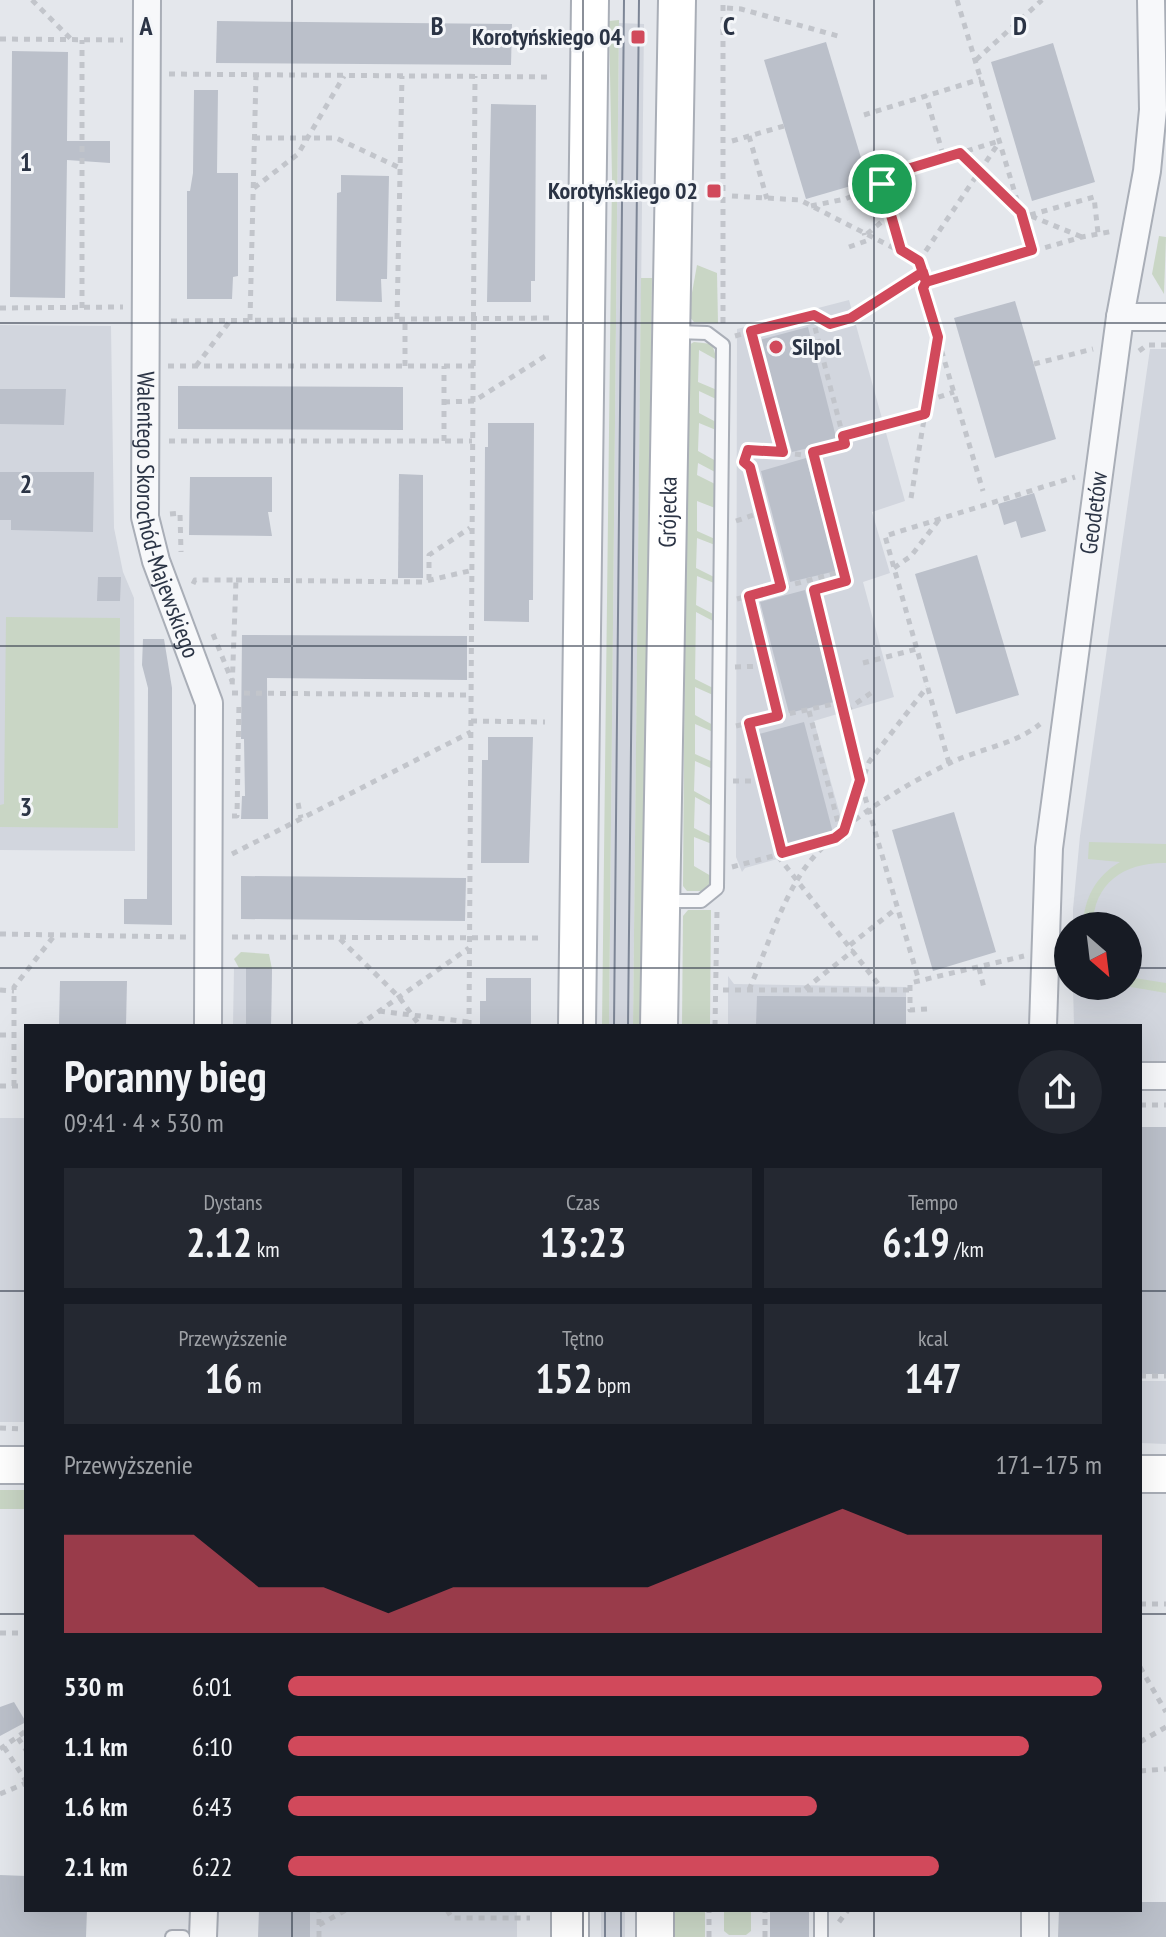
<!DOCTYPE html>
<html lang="pl">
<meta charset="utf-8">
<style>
body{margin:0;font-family:"PT Sans Narrow",sans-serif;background:#242831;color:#f1f3f6;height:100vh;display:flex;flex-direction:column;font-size:30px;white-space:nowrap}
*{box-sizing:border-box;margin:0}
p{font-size:26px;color:#9ea1a6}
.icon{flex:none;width:44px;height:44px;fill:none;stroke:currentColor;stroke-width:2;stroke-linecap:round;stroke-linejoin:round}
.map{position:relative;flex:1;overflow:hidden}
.sheet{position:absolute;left:24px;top:1024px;width:1118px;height:888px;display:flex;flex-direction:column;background:#171b24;border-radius:0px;box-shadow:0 8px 32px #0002}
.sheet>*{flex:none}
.needle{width:52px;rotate:152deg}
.controls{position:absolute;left:1054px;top:912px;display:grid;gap:16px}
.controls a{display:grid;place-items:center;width:88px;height:88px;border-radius:50%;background:#171b24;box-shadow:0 8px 32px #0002;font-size:40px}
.pin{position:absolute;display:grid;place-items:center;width:68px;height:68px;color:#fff;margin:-34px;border:4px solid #fff;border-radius:50%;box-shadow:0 2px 8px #0007}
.round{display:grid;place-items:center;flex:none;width:84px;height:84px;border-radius:42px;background:#242831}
.summary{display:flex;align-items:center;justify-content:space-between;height:136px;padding:0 40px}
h1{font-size:44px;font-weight:700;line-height:60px}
.figures{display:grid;grid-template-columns:repeat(3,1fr);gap:12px;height:136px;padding:8px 40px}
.figures div{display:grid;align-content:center;border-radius:0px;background:#242831;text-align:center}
.figures b{font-size:40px;font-weight:700}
.figures small{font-size:22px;font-weight:400}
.figures p{font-size:22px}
.chart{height:224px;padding:16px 40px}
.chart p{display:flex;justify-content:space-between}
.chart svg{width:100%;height:144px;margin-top:8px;fill:#d1495b;opacity:.7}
ul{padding:0 40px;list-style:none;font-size:26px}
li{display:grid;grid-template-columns:128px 96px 1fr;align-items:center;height:60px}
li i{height:20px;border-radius:10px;background:#d1495b}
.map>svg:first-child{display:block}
</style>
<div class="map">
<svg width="1166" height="1937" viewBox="0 0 1166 1937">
<rect width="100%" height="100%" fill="#e4e7ec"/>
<!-- built -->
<g fill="#d2d6de">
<polygon points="619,23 644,24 633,1026 609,1026"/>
<polygon points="849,300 905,501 872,512 890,573 863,582 894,697 814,721 847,840 745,868 742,872 736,857 737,329"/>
<polygon points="0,325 111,326 114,528 123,572 134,598 135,851 0,850"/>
<polygon points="1150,349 1166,349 1166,1064 1140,1064 1140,1026 1074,1026 1073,986 1128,986 1128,926 1073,926 1073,909 1080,836"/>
<polygon points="234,968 272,969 271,1026 233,1026"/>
<polygon points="728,976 734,984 906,987 906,1026 728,1026"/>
<rect x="0" y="1118" width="26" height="304"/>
<polygon points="1140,1381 1166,1381 1166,1444 1140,1443"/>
<rect x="310" y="1910" width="207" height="27"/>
<rect x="601" y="1910" width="24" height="27"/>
</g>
<!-- green -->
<g fill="#c9d6c5">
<polygon points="619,20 609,1026 602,1026 612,178 609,21"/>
<polygon points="1159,236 1166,237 1164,294 1152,274"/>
<polygon points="697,265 717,273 718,323 694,322 688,315"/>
<polygon points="641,278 652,278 642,1026 633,1026"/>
<polygon points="694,342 712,344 717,360 699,350 698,382 717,390 716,399 699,391 699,413 716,422 716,430 699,423 698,451 716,461 715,472 698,463 697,475 715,484 715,508 697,501 697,531 715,539 715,545 697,538 696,568 714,577 714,583 697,576 696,605 713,614 713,621 696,612 695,679 713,688 713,695 695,687 695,715 713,725 713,732 695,724 695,754 713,762 713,769 695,761 694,791 712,801 712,806 695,797 694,828 712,837 712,844 694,837 694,866 711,876 710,884 701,891 687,891 683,886 687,346"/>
<polygon points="6,617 120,618 118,828 0,827 0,805 4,804"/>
<path d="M1089 842 1166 844V863C1126 862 1093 882 1093 926H1083C1084 898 1096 876 1120 862L1088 859Z"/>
<polygon points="688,910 711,910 710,1026 682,1026 683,916"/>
<polygon points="241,952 269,954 272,969 239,968 234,959"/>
<polygon points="1128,977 1166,983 1166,993 1125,986 1128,986"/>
<rect x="0" y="1490" width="26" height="19"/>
<rect x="674" y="1910" width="31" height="27"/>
<polygon points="724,1910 751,1910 751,1931 746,1935 729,1935 724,1931"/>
</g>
<!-- building -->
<g fill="#bbc0ca">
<polygon points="217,21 512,24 511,65 216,63"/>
<polygon points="826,42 868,181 806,199 764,60"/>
<polygon points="1053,43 1095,182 1032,201 991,62"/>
<polygon points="12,51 68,52 67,141 110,141 110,163 67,160 65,298 10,297"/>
<polygon points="194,90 218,90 217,173 238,173 238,276 233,277 232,299 187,299 187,191 190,191 193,173"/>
<polygon points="491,104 536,105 535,281 531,281 531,302 487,302"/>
<polygon points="341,175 389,176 387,279 381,279 382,302 336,301 337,193 341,192"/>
<polygon points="1015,301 1056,439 995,458 954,318"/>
<polygon points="808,327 837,441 792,452 759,340"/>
<polygon points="178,386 403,387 403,430 178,429"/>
<polygon points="0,389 66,389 64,425 0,424"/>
<polygon points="488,423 534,423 533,600 529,600 529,622 484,621 485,447 488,447"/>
<polygon points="806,458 836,571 790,582 761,471"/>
<polygon points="0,472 94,472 93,532 11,530 11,520 0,520"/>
<polygon points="399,474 423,475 423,578 398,578"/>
<polygon points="190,477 272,477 272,512 268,512 272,536 189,535"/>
<polygon points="1034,493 1046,531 1021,538 1016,521 1004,525 998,504"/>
<polygon points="977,555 1019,695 956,714 915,574"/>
<polygon points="98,577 121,577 120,601 97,601"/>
<polygon points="805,590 834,702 789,713 760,602"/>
<polygon points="242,635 467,636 467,680 267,678 268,819 241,819 242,796 245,796 244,739 241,739"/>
<polygon points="143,639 164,639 172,688 172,925 124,924 124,899 147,899 148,688 142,665"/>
<polygon points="804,722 833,833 788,845 759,734"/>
<polygon points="488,737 533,737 529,863 481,863 482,760 488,760"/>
<polygon points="954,812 996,952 933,971 892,830"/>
<polygon points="241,876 466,878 465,921 241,919"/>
<polygon points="246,968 272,969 271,1026 246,1026"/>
<polygon points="486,978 531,978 531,1024 480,1026 480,1001 486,1001"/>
<polygon points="60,981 127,981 126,1026 59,1026"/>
<polygon points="757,996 906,997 906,1026 756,1026"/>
<rect x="1140" y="1127" width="26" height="247"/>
<polygon points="14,1702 26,1722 0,1736 0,1707"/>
<polygon points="0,1875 26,1876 26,1910 87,1910 86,1937 0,1937"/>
<polygon points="1140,1902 1166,1902 1166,1937 1058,1937 1059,1910 1140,1910"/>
<polygon points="259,1910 310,1910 310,1937 258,1937"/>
<rect x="770" y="1910" width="39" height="27"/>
</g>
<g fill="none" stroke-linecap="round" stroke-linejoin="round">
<!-- lane casing -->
<g stroke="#a9aeb7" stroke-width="16">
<g id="lane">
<polyline points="663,901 701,901 717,888 723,345 707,333 676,332"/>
<polyline points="172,1937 183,1937"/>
<polyline points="821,1937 821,1910"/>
</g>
</g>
<!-- street casing -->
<g stroke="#a9aeb7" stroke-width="30">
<g id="street">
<path id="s1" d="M147 0 145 517 156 561 209 703 208 1026"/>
<polyline points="1120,317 1166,317"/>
<path id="s2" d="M1043 1026 1049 848 1120 317 1147 171 1153 110 1151 0"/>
<polyline points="1140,1076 1166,1076"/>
<polyline points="203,1937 204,1910"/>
<polyline points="1035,1937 1035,1910"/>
</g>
</g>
<!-- secondary casing -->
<g stroke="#a9aeb7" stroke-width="40">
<g id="secondary">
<polyline points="577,1026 590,0"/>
<path id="s3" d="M659 1026 677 0"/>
<polyline points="0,1465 26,1465"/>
<polyline points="1140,1474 1166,1474"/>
<polyline points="570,1910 570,1937"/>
<polyline points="655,1937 655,1910"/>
</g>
</g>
<!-- path -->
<g stroke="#c2c5cb" stroke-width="5" stroke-dasharray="6 6" stroke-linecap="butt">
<polyline points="32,0 71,39"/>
<polyline points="957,0 1032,250"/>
<polyline points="727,8 741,9 838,36"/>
<polyline points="0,39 123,40"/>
<polyline points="976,60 1042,0"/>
<polyline points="169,74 552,77"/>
<polyline points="864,115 981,79"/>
<polyline points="749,136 767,199"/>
<polyline points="254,138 336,138 400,168"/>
<polyline points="732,141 784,126"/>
<polyline points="960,153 1021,212 1082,237"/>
<polyline points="944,158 999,141"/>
<polyline points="254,188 298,154 344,76"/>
<polyline points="732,196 800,200 919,261 926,282 1082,237 1114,231"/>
<polyline points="811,206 845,199 882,184"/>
<polyline points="1030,215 1094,197 1098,233"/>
<polyline points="867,234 891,214"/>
<polyline points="849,247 866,241 864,233"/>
<polyline points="901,249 881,177 944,158 926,96"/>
<polyline points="919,261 1000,141"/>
<polyline points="926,282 923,288 983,491"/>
<polyline points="0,308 123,307"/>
<polyline points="82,308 82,40"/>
<polyline points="812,316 845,444 813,452 846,581 814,590 845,711"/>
<polyline points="397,319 402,76"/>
<polyline points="250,320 256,75"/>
<polyline points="171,321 550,318"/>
<polyline points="723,323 723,0"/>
<polyline points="751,331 783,452"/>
<path d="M735 336 814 315 830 324C858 316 897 290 923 272"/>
<polyline points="1139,351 1147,345 1166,345"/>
<polyline points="1034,364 1093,349"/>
<polyline points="168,366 474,366"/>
<polyline points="196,366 230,321"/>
<polyline points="405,366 405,319"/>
<polyline points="927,401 954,392"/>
<polyline points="444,402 474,401 550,353"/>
<polyline points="843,436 925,414"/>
<polyline points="169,441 472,441"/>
<polyline points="444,441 444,366"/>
<polyline points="737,462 750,467 781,587"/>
<polyline points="744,462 748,450 754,449 803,455 813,452"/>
<polyline points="911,498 937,341"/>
<polyline points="170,514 180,513 181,552"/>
<polyline points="736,521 762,512"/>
<polyline points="894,568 911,556 938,521"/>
<polyline points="236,580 422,582 469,571"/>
<polyline points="429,580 429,555 470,528"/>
<polyline points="193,584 195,580 236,580 232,690"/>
<polyline points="737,599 852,569"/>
<polyline points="213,634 232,681"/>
<polyline points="863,663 917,649"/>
<polyline points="735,667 766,666"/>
<polyline points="232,693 471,695"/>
<polyline points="871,693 845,711 860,780 919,981"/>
<polyline points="809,711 841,834"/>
<polyline points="778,716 843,702"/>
<polyline points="471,721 545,722"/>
<polyline points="749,723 782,853"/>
<polyline points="736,726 778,716 749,596"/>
<polyline points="949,763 885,536 1075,477"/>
<polyline points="733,781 764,781"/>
<polyline points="298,803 301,818"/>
<polyline points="232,816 237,816 239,703"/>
<polyline points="844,831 869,762 927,687"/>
<polyline points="782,853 834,839"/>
<polyline points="232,854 471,732"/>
<polyline points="732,867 777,855 883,990"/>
<polyline points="0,934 186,937"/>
<polyline points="232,937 543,938"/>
<polyline points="340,939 399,997 420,1026"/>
<polyline points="850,945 897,908"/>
<polyline points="979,968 984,988"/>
<polyline points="805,989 854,950"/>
<polyline points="0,990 14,991"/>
<polyline points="723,990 910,990"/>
<path d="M749 990C765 953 778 911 799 877 826 831 902 786 950 763 979 749 1016 744 1040 724"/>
<polyline points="927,1009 910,1010 910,983 1024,956"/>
<polyline points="379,1011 469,1022"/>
<polyline points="358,1026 469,948"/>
<polyline points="469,1026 475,76"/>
<polyline points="715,1026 717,911"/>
<polyline points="0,1035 14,1035"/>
<polyline points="0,1086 26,1086"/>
<polyline points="14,1086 14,987 54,936"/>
<polyline points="1140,1105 1166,1105"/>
<polyline points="1140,1376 1166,1376"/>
<polyline points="0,1428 26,1429"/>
<polyline points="1140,1604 1166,1604"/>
<polyline points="0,1633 26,1633"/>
<polyline points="1140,1667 1166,1712"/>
<polyline points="18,1738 26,1750"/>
<polyline points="1140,1742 1166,1727"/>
<polyline points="4,1747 26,1781"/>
<polyline points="0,1749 26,1731"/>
<polyline points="1140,1771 1166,1769"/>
<polyline points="0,1794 26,1783"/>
<polyline points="447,1910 452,1918 530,1918"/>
<polyline points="839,1922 848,1910"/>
<polyline points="319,1925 346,1910"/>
<polyline points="319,1937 319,1910"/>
<polyline points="709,1937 709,1910"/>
<polyline points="765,1937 765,1910"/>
</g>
<!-- lane -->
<use href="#lane" stroke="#f7f8fa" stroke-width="12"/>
<!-- street -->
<use href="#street" stroke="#f7f8fa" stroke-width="26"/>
<!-- secondary -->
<use href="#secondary" stroke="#fff" stroke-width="36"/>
<!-- tram -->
<g stroke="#7d8696" stroke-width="2">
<polyline points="614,1026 624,0"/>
<polyline points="628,1026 639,0"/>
<polyline points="605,1937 605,1910"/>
<polyline points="621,1937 621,1910"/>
</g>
</g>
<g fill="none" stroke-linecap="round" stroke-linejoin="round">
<!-- route casing -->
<g stroke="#fff" stroke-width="16">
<polyline id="route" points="882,184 901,250 919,261 926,282 923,288 938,337 925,414 843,436 845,444 813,452 846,581 814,590 860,780 844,831 835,838 782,853 749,723 778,716 749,596 781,587 750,467 744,462 748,450 783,452 751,331 814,315 830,324 851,318 923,272 926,282 1032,250 1021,212 960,153 881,177 882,184"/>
</g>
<!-- route -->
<use href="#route" stroke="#d1495b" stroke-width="10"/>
</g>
<!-- grid -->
<path fill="none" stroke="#2b3445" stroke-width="2" stroke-opacity="0.55" d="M292 0V1026M583 0V1026M874 0V1026M0 323H1166M0 646H1166M0 968H1068M1128 968H1166M0 1291H26M1140 1291H1166M0 1614H26M1140 1614H1166M292 1910V1937M583 1910V1937M874 1910V1937"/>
<!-- markers -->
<g fill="#d1495b" stroke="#f4f6f9" stroke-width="3">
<rect x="630" y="29" width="16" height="16" rx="4"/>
<rect x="706" y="183" width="16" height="16" rx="4"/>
<circle cx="776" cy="347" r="8"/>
</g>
<g text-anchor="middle" stroke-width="6" stroke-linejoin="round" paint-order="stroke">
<!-- poi labels -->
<g font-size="24" font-weight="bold" fill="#2b3445" stroke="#f4f6f9" text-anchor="end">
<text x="622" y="45">Korotyńskiego 04</text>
<text x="698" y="199">Korotyńskiego 02</text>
<text x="792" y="355" text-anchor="start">Silpol</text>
</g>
<!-- street labels -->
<g font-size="24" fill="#2b3445" stroke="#f4f6f9">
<text dy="8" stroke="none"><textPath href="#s2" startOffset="516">Geodetów</textPath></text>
<text dy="8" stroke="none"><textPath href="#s3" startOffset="514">Grójecka</textPath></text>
<text dy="8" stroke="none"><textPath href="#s1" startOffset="518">Walentego Skorochód-Majewskiego</textPath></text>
</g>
</g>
<g font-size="26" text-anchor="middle" font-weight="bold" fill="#2b3445" stroke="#f4f6f9" stroke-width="6" stroke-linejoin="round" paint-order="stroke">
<text x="146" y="35">A</text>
<text x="437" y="35">B</text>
<text x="729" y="35">C</text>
<text x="1020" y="35">D</text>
<text x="26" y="171">1</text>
<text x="26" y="493">2</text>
<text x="26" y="816">3</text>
</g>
</svg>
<div class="controls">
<a><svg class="needle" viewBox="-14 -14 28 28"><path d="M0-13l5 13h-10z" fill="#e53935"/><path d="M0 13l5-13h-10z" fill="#9ea1a6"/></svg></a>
</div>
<div class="pin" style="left:882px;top:184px;background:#1e9e55"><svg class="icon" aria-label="arrive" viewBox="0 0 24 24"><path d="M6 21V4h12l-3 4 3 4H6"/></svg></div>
<section class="sheet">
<div class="summary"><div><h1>Poranny bieg</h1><p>09:41 · 4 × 530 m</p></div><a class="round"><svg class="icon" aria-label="share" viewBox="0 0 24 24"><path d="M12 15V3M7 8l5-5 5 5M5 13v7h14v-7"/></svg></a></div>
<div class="figures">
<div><p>Dystans</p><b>2.12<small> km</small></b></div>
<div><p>Czas</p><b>13:23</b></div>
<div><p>Tempo</p><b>6:19<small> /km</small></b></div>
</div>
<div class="figures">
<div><p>Przewyższenie</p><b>16<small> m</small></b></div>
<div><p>Tętno</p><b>152<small> bpm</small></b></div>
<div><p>kcal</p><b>147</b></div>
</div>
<div class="chart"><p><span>Przewyższenie</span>171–175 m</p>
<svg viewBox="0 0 160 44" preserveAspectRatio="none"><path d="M0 44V14L10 14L20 14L30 30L40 30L50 38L60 30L70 30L80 30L90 30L100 22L110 14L120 6L130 14L140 14L150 14L160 14V44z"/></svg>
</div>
<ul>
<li><b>530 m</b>6:01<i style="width:100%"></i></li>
<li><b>1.1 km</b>6:10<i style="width:91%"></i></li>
<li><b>1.6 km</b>6:43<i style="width:65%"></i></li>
<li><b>2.1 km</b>6:22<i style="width:80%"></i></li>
</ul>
</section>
</div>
